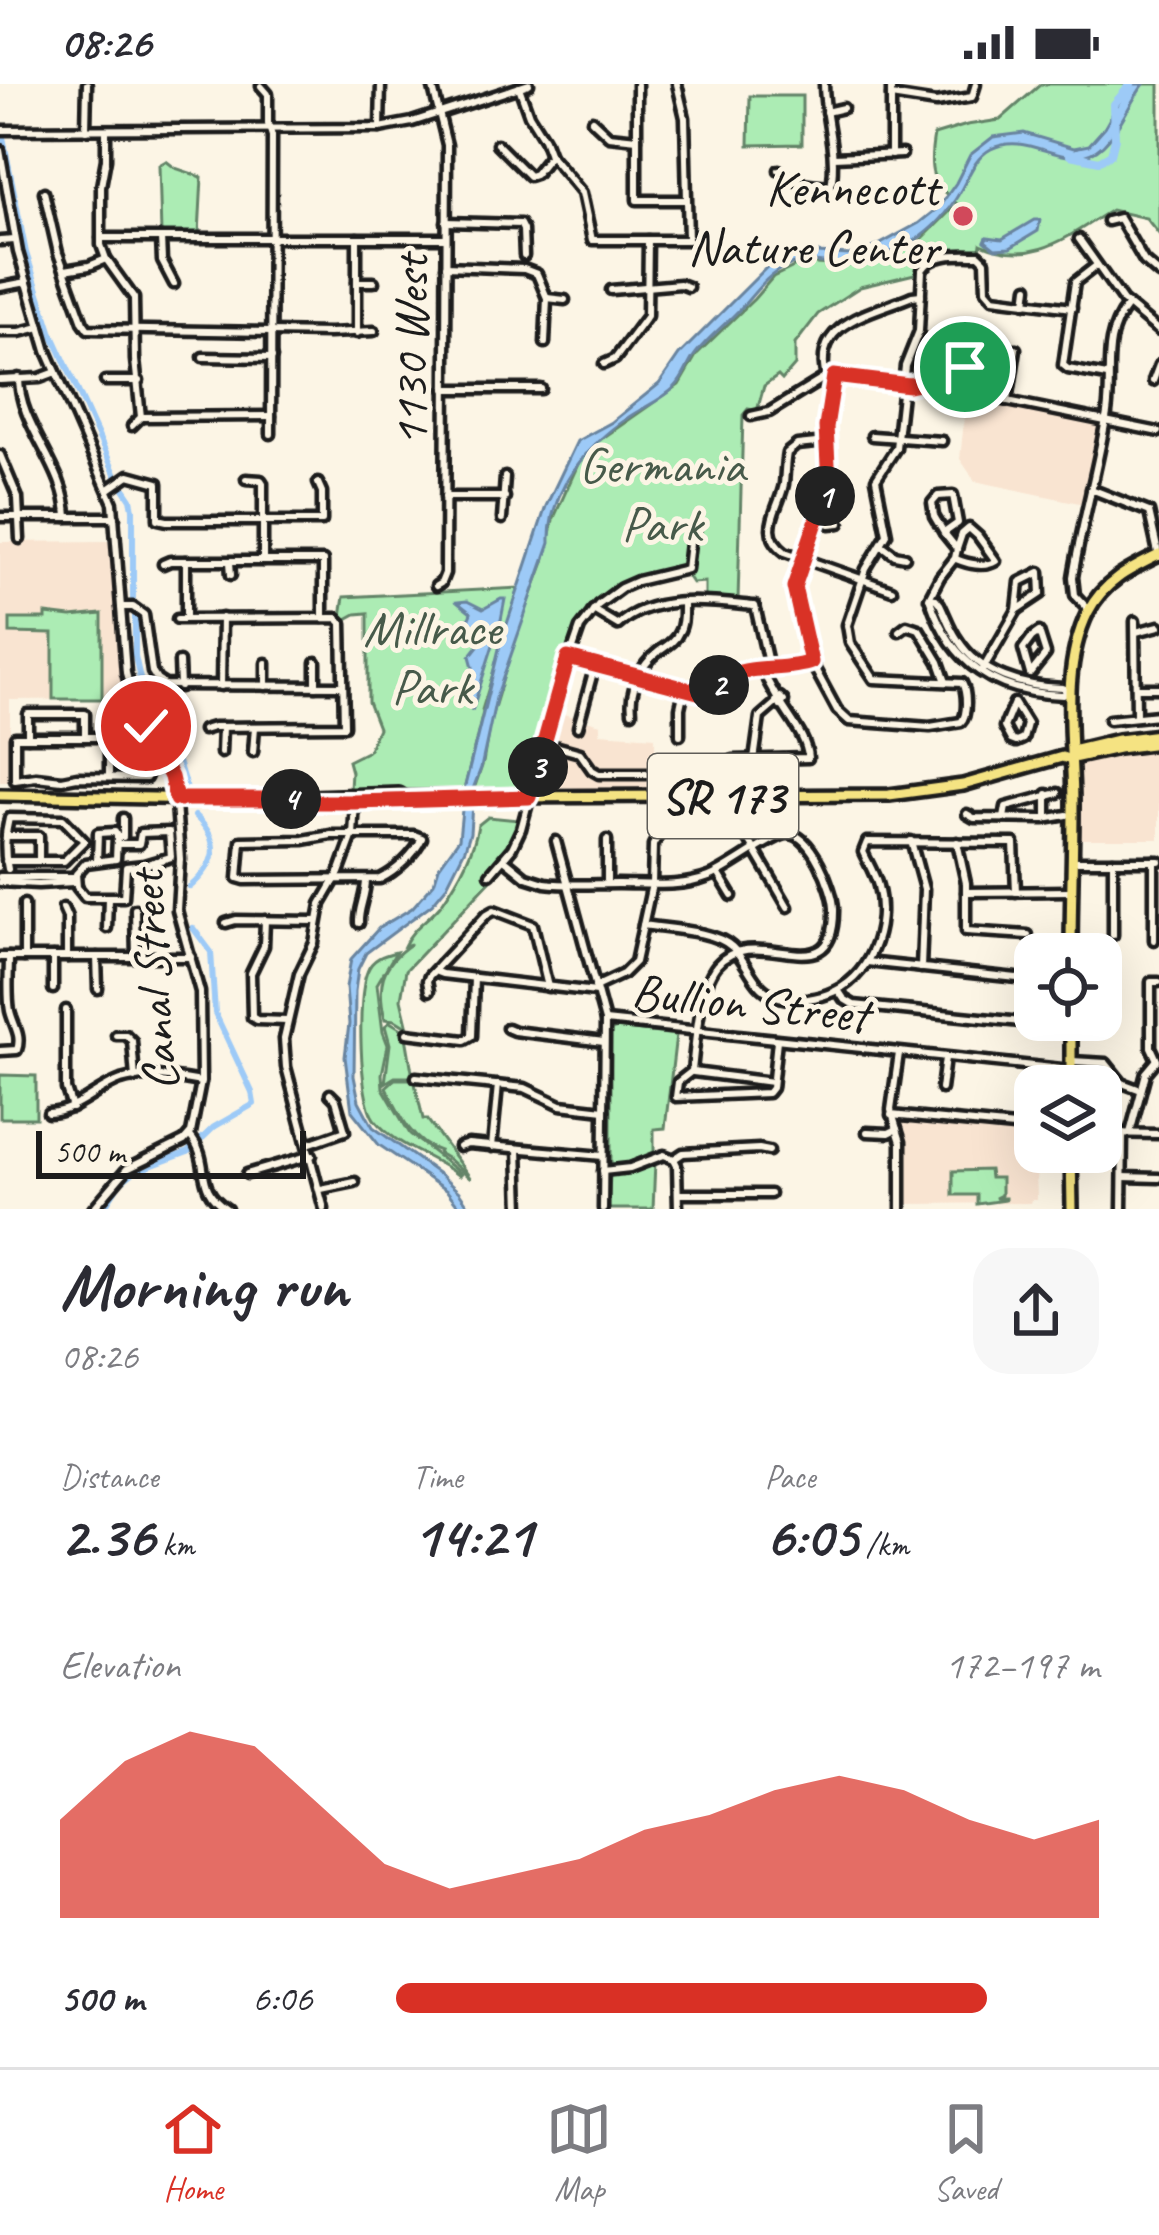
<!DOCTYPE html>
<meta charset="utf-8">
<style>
body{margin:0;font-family:Caveat,sans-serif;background:#f7f7f7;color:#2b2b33;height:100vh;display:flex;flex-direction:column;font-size:45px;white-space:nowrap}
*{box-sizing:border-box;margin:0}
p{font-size:39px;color:#7c7c81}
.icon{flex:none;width:66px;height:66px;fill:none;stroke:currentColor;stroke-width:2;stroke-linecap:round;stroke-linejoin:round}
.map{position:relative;height:1125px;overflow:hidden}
.side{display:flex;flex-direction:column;background:#fff;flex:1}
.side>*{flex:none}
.tools{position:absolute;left:1014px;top:849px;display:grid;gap:24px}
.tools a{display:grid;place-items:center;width:108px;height:108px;border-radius:24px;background:#fff;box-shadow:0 12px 48px #0002;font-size:60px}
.scale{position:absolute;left:36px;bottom:30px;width:270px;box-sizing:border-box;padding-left:12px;border:6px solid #1c1c1c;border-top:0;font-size:33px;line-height:42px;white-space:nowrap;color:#1c1c1c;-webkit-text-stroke:9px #fcf5e5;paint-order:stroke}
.pin{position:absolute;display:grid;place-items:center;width:102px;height:102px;color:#fff;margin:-51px;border:6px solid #fff;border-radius:50%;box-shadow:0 3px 12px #0007}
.km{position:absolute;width:60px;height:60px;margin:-30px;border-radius:50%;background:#222;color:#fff;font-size:33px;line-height:60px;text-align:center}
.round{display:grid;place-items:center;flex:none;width:126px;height:126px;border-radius:36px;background:#f7f7f7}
.summary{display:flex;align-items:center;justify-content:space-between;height:204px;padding:0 60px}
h1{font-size:66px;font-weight:600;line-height:90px}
.figures{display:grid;grid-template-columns:repeat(3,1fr);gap:18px;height:204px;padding:12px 60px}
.figures div{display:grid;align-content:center}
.figures b{font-size:60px;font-weight:600}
.figures small{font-size:33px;font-weight:400}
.figures p{font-size:33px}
.chart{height:336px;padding:24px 60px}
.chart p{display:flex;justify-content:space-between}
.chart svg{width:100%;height:216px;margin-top:12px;fill:#d93025;opacity:.7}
ul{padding:0 60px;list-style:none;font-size:39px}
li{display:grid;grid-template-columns:192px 144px 1fr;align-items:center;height:90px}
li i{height:30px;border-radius:15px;background:#d93025}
.status{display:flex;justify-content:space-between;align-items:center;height:84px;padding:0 60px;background:#fff;direction:ltr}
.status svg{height:33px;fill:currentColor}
.tab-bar{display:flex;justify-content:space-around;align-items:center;height:168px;border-top:3px solid #e1e1e2;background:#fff;font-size:33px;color:#7c7c81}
.tab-bar a{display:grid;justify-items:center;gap:6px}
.tab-bar .on{color:#d93025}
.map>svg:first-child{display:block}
</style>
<div class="status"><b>08:26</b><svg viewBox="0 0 49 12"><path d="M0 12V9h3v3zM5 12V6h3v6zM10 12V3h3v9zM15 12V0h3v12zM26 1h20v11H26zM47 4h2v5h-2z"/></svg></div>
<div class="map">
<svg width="1159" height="1125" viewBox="0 0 1159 1125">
<rect width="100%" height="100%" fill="#fcf5e5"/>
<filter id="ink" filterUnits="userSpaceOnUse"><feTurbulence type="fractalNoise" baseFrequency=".00833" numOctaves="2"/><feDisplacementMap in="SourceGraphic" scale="24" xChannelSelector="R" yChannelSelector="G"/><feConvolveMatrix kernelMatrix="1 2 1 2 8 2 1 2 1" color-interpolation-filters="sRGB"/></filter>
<g filter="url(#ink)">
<!-- built -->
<g fill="#f9e4d1">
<polygon points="967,308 983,315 1097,337 1100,340 1084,420 975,397 960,375"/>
<polygon points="111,457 118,576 127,615 10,616 10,698 0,698 0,458"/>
<polygon points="556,628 601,640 600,649 655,653 656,706 542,703 539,697"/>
<polygon points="1159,664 1159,755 1074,755 1075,679 1122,668"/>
<polygon points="901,1034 1035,1049 1037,1116 1031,1116 1030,1119 905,1120 904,1053 897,1039"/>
</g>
<!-- green -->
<g fill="#acecb4" stroke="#648468" stroke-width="3">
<path d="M1041 0H1159V150L1146 134 1111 126C1067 153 1033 183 981 160L980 167 931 171 922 181 919 189 860 203 818 230 795 260V281L782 296 778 292 764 302 757 327 748 325 743 331 738 517H705V498L692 499 682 484C659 491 631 495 611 508 561 539 546 637 531 693L525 704 474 705 483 679 490 637 514 558 544 478 553 436 584 367 679 301 697 270 754 215 773 193 802 179 843 182 866 179 920 157 957 120C930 97 928 86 934 51L967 41 1000 36Z"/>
<polygon points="750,12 802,12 802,60 749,61"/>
<polygon points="166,77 175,84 202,93 199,150 161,150 159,81"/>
<polygon points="519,504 482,626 483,628 464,706 350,705 351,688 348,677 368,667 378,644 368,618 368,529 356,530 345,536 341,532 344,513"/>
<polygon points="46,530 71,533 102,530 102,615 53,615 53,550 10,549 10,535 46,535"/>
<path d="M488 733 519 736 511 760 485 789 490 797 406 886 401 915 408 944 395 936 385 935C377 902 380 881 411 860L404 862C412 843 430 835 442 819 458 796 474 767 478 741Z"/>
<path d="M396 868 377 900 383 948 388 961 382 990 383 1004 410 1050 461 1090 459 1092C432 1071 396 1063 374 1035 359 1015 357 911 367 888 372 874 384 871 396 868Z"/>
<polygon points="390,938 405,947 413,993 395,993 385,999 390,960 385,942"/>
<polygon points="617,944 676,951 665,1044 654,1045 654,1068 625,1080 611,1081 611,946"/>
<polygon points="0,991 36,992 36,1034 0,1034"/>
<path d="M395 995H414L423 1035H427L471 1095 448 1075 438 1069 439 1067C411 1059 398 1027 386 1003Z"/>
<polygon points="655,1078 653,1125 608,1125 610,1091 627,1089"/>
<polygon points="989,1086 990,1094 1001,1094 1001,1111 995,1114 1005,1114 1005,1116 977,1120 977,1111 953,1111 953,1087"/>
</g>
<!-- water -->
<g fill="#9dcaf7" stroke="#69849f" stroke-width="3">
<path d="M1129 0H1144C1129 19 1121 44 1103 61 1068 94 1031 44 991 65 972 75 967 99 955 116 943 134 927 150 909 160 892 169 857 181 839 180 820 180 804 174 785 183 765 192 754 211 739 226 725 241 706 255 694 272 687 282 684 294 675 303 662 316 644 323 629 333 588 360 548 407 550 459L496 614 481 684 473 705 470 749 465 765 446 803 432 820 366 869 358 885 355 907 354 992 359 1017 373 1043 440 1091 459 1108 471 1125H461L447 1107 379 1061 352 1027 345 973 349 940 346 903 351 875 379 844 412 824 434 799 439 783 459 755 464 706 500 561 546 422 577 357 612 338 659 300 679 271 767 183 801 168 850 171 875 163 919 139 939 123 956 99 970 71 993 53 1024 49 1074 64 1089 61 1105 43Z"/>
<polygon points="1034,136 1040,136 1038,147 1010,164 995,165 985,157 987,153 1002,155"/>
<polygon points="501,515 505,515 501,536 472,627 468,604 471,597 468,590 473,583 470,572 478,562 475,551 466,542 471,529 457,518 467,517 483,525"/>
</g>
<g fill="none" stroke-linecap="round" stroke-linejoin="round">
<!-- canal -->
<g stroke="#9dcaf7" stroke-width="6">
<polyline points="3,53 26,169 51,247 117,394 131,415 133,425 133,514"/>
<polyline points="135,532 135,572 147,627 177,675 186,703"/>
<path d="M190 803C216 780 223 758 195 732"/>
<polyline points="103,1125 120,1099 134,1088 188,1068 214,1043 254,1020 252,1008 215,929 211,868 193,844"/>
</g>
<!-- river -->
<polyline stroke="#9dcaf7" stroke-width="8" points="1070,71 1099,77 1111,70 1115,54 1114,20 1131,0"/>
<!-- minor casing -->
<g stroke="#1c1c1c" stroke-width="15">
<g id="minor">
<polyline points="432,0 447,61 445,489 441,499 436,502"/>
<polyline points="637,0 637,116 686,116"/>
<polyline points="891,0 891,71"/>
<polyline points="261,2 268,10 268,40 272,52 271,350"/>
<polyline points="519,3 529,31 544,55 550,71 582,109 592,156 688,156 685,34 677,0"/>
<polyline points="891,12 936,19 972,13 976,0"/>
<polyline points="826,28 843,24"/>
<polyline points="592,36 609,52 637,55"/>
<polyline points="380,44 381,0"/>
<polyline points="0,46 380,44 412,38 529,0"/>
<polyline points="86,46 87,0"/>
<polyline points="106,46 106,75 101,102 101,161 106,175 134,214 135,276 141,333 132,342"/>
<polyline points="497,60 529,92 535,90 550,71"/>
<polyline points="0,66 18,168 47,267 113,419 126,589 134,618 161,671 175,706 180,775 177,826 200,908 201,998 191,1049 184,1057 127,1085 93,1125"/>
<polyline points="834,73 902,70"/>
<path d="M779 86C793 101 812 100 831 102 838 67 824 35 824 0"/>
<polyline points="44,108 58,169 83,238 88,245 329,249 374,247"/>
<polyline points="1107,137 1119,134 1144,177 1159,190"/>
<polyline points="446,138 520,140 523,146 524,172"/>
<polyline points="101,154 446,154"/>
<polyline points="161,154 162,177 174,200"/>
<polyline points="357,154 357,249"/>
<polyline points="1079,155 1123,217 1159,247"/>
<polyline points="0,157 15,156"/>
<polyline points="1097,181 1075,198 1063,281 1068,285 1107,292"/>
<polyline points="446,182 524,185 537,190 547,214 545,259"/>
<polyline points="65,186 89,182 106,175"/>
<polyline points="357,198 374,198"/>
<polyline points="0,203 27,198"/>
<polyline points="611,206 680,200 688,203"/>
<polyline points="547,214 565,216"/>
<polyline points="1026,219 1028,203"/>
<polyline points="0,248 20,248 40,243"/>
<polyline points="203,273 272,274"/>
<polyline points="604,280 615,275 647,232 648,156"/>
<path d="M834 292 826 343 828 400 794 508 809 574 837 626 849 637 930 643 961 638C968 631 967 608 962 599L874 595 850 559 847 541 866 485 887 450 876 395 896 364 905 282 919 247 922 186C934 168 959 171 979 171L985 177 986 206 993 214 1072 224"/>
<path d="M826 293C811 238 873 229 912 212L921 211"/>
<path d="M19 294C19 342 66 383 67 433"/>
<polyline points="0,296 40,294 56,288"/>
<polyline points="105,297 139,297"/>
<polyline points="1153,297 1159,281"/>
<polyline points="961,302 965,287 965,259"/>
<polyline points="445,305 541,305"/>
<polyline points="1008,317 1016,265"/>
<polyline points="751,332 769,328 826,293 907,301 933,296 955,300 988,313 1159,348"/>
<polyline points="141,333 271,332"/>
<polyline points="872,352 942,357"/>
<path d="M826 358 797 361 787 369C785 379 785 390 784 400 779 426 757 447 785 468L892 506"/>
<polyline points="0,371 18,414 20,455"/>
<polyline points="246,395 261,396 263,399 263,477"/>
<polyline points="109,405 129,391 158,399 158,435 167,437 322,437 322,408 318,399"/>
<polyline points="1091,405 1149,428 1159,473"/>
<polygon points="953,411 958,439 944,449 934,432 932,419 938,412"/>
<polyline points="445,413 505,413"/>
<polyline points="0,433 115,433"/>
<polyline points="502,435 505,393"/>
<polyline points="817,435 830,440 840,439"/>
<path d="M944 449 957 465 955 474 940 493 929 514 936 515 940 520C946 532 950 545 958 556 980 591 1024 603 1063 604L1067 607"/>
<polyline points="882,461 895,471 905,473"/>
<path d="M956 475C968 480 985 484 996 477L978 452 969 444 962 450 957 465"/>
<polyline points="230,478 231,491"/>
<polyline points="163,480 170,477 323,477 323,534"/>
<polygon points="1040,488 1041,510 1017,526 1020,498"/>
<path d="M930 516C952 581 995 609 1063 611L1067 608"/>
<polyline points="121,523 133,523 144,531 152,588 157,596 165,601 343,602"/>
<path d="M593 526 618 541C652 509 711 518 755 522L768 579 767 596 777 614"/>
<path d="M1089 526 1075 511 1073 493C1082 438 1098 384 1107 329 1113 290 1100 256 1127 222"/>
<polyline points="186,534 186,477"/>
<polyline points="177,535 337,534 342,539 344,642 213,643 203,646"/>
<polyline points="1135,537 1136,632"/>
<polyline points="899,547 907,541 919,545 939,578 946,598"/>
<polygon points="1039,548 1046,570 1030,590 1023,565 1032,553"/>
<polyline points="1136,548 1159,542"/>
<path d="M568 574 697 608C718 607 716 598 732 591 754 580 786 587 811 578"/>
<polyline points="179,578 180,603"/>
<polyline points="316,578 316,602"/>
<polyline points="266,579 266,602"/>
<polyline points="983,585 1017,526"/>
<polyline points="221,602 222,534"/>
<polyline points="1136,604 1159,604"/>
<polygon points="780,613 784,617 780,622 776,617"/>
<polygon points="1014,619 1027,640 1023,655 1016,658 1011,656 1004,643"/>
<polyline points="126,627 154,676 146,694 77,693 62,696 36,693 15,696 15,653 104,653 131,637"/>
<path d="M632 628C629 606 640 582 658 568 666 562 675 558 679 548 684 540 683 529 683 519"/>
<polyline points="1109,636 1158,631"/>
<polyline points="578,643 595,581"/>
<polyline points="680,651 680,624 684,606"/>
<polyline points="28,653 28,630 85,630 85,653"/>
<polyline points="106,657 109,663 109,693"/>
<polyline points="544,659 580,669 592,686 599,690 654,690"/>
<polyline points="107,660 144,638"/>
<polyline points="253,668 255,643"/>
<polyline points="221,669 222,643"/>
<path d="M733 676 808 674C807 655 792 637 782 621"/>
<polyline points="754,676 760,633 776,619"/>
<polyline points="967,730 974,734 1044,735 1067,731"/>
<polyline points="1047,733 1047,710"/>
<polyline points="1004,734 1006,723 1058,709"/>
<path d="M331 751H414L422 754C415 770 395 788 380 795L245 796 238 794 241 757 303 756Z"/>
<polyline points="746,751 788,823"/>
<polyline points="6,752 39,752 39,775"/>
<polyline points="556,757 605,937 603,1125"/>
<polyline points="911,757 924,805 921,884"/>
<polyline points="957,758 966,799 966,847 1028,851"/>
<polyline points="117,760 139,760 141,749 169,748 171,773 144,781 126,783 124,813 85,813 77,803 76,790 86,779 116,775 117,753 123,753 123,734"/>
<path d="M504 775 526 793 545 799C569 802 594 800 618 800 648 800 681 804 709 793 728 786 775 749 789 750 811 750 833 804 834 824 836 914 757 835 717 881 699 903 695 960 692 987"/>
<path d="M6 777H64L84 757 63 735 9 734C5 750 4 769 8 785"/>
<polyline points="97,777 98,749 115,748 117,752"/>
<polyline points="1073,777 1159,777"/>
<polyline points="1113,777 1113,851"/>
<polyline points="1154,777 1154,856"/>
<polyline points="718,789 732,812"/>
<polyline points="490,790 512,764 521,745 560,602 580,544 598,521 621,504 637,497 687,485 691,450 695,447"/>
<polyline points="0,793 75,793"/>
<polyline points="0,798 38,800 74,798"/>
<polyline points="607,800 607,756"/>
<polyline points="966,808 1070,807"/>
<polyline points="63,824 67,833 67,873"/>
<polyline points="135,825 136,873"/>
<polyline points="265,836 264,862 251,889 252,933 257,936 287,937"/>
<polyline points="226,839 236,836 316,837"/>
<path d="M359 839C358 825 366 812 366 796"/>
<path d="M643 841C667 845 714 846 732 863 747 877 753 903 773 911 790 918 812 916 828 910 870 895 889 843 878 802 875 790 868 779 863 768L867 758 1014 759 1016 808"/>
<polyline points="107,844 108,814"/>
<polyline points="0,873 191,873"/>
<polyline points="24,873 24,820"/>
<polyline points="53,873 53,905"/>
<polyline points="97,873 98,905"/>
<polyline points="867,878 1035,896"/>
<polyline points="434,887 442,890 596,908"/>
<polyline points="595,903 623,890 635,878 652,800 653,761 657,754"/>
<polyline points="838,906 844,915 854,921 1021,938 1028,931 1028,896"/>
<polyline points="429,907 427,897 429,892 487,830 494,826 533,841 548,903"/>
<polyline points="66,926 66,1005 72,1024"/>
<polyline points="605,937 1071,986"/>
<polyline points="507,944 514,947 604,958"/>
<polyline points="407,949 465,956 472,952 474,894"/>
<polyline points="116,951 126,951 132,957 135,994"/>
<path d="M0 967 17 966C22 951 14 943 10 927 7 910 9 890 9 873"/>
<polyline points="899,969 891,1026 901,1058 901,1125"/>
<polyline points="1157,976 1151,963 1151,898 1159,898"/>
<polyline points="1072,977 1106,979 1122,999 1141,1006"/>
<polyline points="692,987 678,998 676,1013 768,1009 772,1004 777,956"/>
<polyline points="693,988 772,998"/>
<polyline points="416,993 525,1004 561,1021 604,1026"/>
<polyline points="941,1005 945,974"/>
<path d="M48 1029C77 1028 95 1005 121 996 146 988 177 994 201 998"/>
<polyline points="891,1031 1035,1045"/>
<polyline points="867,1048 889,1049 897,1045"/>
<polyline points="1101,1049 1159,1050"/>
<polyline points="1130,1049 1146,989 1156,977"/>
<path d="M190 1052C213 1079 192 1103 227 1125"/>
<polyline points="308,1060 345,1047 336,1016 330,1010"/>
<polyline points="459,1063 468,1060 603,1072"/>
<polyline points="492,1063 498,1001"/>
<polyline points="518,1065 520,1125"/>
<polyline points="674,1075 677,1081 678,1125"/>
<polyline points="603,1087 630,1084 664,1071 674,1075 683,1069 759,1065 769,1067"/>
<polyline points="247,1090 312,1071"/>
<polyline points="1123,1093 1159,1094"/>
<polyline points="321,1105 355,1098"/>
<polyline points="678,1110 770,1110"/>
<polyline points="324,1125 286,983 284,955 299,890 314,859 321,820 339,789 353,751 355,718"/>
<polyline points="1122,1125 1123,1049"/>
</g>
</g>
<!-- major casing -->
<g stroke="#1c1c1c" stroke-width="18">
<g id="major">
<polyline points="1072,667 1118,656 1159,651"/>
<polyline points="0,711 355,718 481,713 889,711 963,701 1062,673 1068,675 1118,664 1159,659"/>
<polyline points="310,713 399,710 405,714"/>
<path d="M1071 870C1071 820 1073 771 1073 721 1073 659 1059 587 1088 528 1103 498 1130 485 1159 471"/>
<polyline points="1071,936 1071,1002"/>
<polyline points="1071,1068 1072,1125"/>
</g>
</g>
<!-- minor -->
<use href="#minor" stroke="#fcf5e5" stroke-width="6"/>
<!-- major -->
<use href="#major" stroke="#f5e382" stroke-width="9"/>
</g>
</g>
<g fill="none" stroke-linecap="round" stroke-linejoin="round" filter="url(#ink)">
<!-- route casing -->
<g stroke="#fff" stroke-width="24">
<path id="route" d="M146 642 171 693 176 715H305L316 718H355L529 713 568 574 698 608C715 607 718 597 732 591 754 581 786 587 811 578L794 503 829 400 826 343 834 292 909 301 933 296 961 302 965 283"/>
</g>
<!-- route -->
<use href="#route" stroke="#d93025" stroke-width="15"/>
</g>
<!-- markers -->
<circle fill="#d1495b" stroke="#fcf5e5" stroke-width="4.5" cx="963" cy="132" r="12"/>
<g text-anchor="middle" stroke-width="10" stroke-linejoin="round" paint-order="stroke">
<!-- shield labels -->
<rect fill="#fcf5e5" stroke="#5f5d58" stroke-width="3" x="648" y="670" width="150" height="84" rx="9"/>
<g font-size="48" font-weight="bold" fill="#1c1c1c">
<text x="723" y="729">SR 173</text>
</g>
<!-- poi labels -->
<g font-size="51" fill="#1c1c1c" stroke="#fcf5e5" text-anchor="end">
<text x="939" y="121">Kennecott<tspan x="939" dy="59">Nature Center</tspan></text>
</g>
<!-- street labels -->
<g font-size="51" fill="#1c1c1c" stroke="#fcf5e5">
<text transform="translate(409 267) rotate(-90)" y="18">1130 West</text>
<text transform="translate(152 897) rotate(-94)" y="18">Canal Street</text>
<text transform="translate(750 918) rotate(6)" y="18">Bullion Street</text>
</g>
<!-- park labels -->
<g font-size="51" fill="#475a4a" stroke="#fcf5e5">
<text x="662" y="398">Germania<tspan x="662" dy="59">Park</tspan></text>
<text x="432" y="561">Millrace<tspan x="432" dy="59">Park</tspan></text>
</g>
</g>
</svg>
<div class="tools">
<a><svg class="icon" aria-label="locate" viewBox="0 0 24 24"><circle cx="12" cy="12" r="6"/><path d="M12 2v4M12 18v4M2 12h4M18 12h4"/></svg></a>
<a><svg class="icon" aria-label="layers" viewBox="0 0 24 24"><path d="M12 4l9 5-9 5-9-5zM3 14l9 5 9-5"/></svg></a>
</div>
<div class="scale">500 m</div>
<div class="pin" style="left:965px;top:283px;background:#1e9e55"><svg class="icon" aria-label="arrive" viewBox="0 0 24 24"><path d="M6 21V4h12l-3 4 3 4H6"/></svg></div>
<div class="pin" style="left:146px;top:642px;background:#d93025"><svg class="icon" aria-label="check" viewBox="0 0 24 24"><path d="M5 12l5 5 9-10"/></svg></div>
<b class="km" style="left:825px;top:412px">1</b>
<b class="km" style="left:719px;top:601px">2</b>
<b class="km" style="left:538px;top:683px">3</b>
<b class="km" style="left:291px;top:715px">4</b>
</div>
<section class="side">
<div class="summary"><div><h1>Morning run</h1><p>08:26</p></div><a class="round"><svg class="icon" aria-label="share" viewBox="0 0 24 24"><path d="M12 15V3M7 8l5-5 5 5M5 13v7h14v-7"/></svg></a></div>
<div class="figures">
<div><p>Distance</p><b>2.36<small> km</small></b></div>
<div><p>Time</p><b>14:21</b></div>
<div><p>Pace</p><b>6:05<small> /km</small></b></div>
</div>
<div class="chart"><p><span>Elevation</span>172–197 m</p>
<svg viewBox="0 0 160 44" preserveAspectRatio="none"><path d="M0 44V24L10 12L20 6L30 9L40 21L50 33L60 38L70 35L80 32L90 26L100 23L110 18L120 15L130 18L140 24L150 28L160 24V44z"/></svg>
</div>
<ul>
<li><b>500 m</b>6:06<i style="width:84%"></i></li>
</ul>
</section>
<nav class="tab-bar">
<a class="on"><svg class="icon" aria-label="home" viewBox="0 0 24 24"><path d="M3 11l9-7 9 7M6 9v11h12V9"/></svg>Home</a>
<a><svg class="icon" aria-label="map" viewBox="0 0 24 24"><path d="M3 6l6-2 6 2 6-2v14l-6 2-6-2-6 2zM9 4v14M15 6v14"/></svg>Map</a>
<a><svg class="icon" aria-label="saved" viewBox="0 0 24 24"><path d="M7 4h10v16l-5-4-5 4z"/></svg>Saved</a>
</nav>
